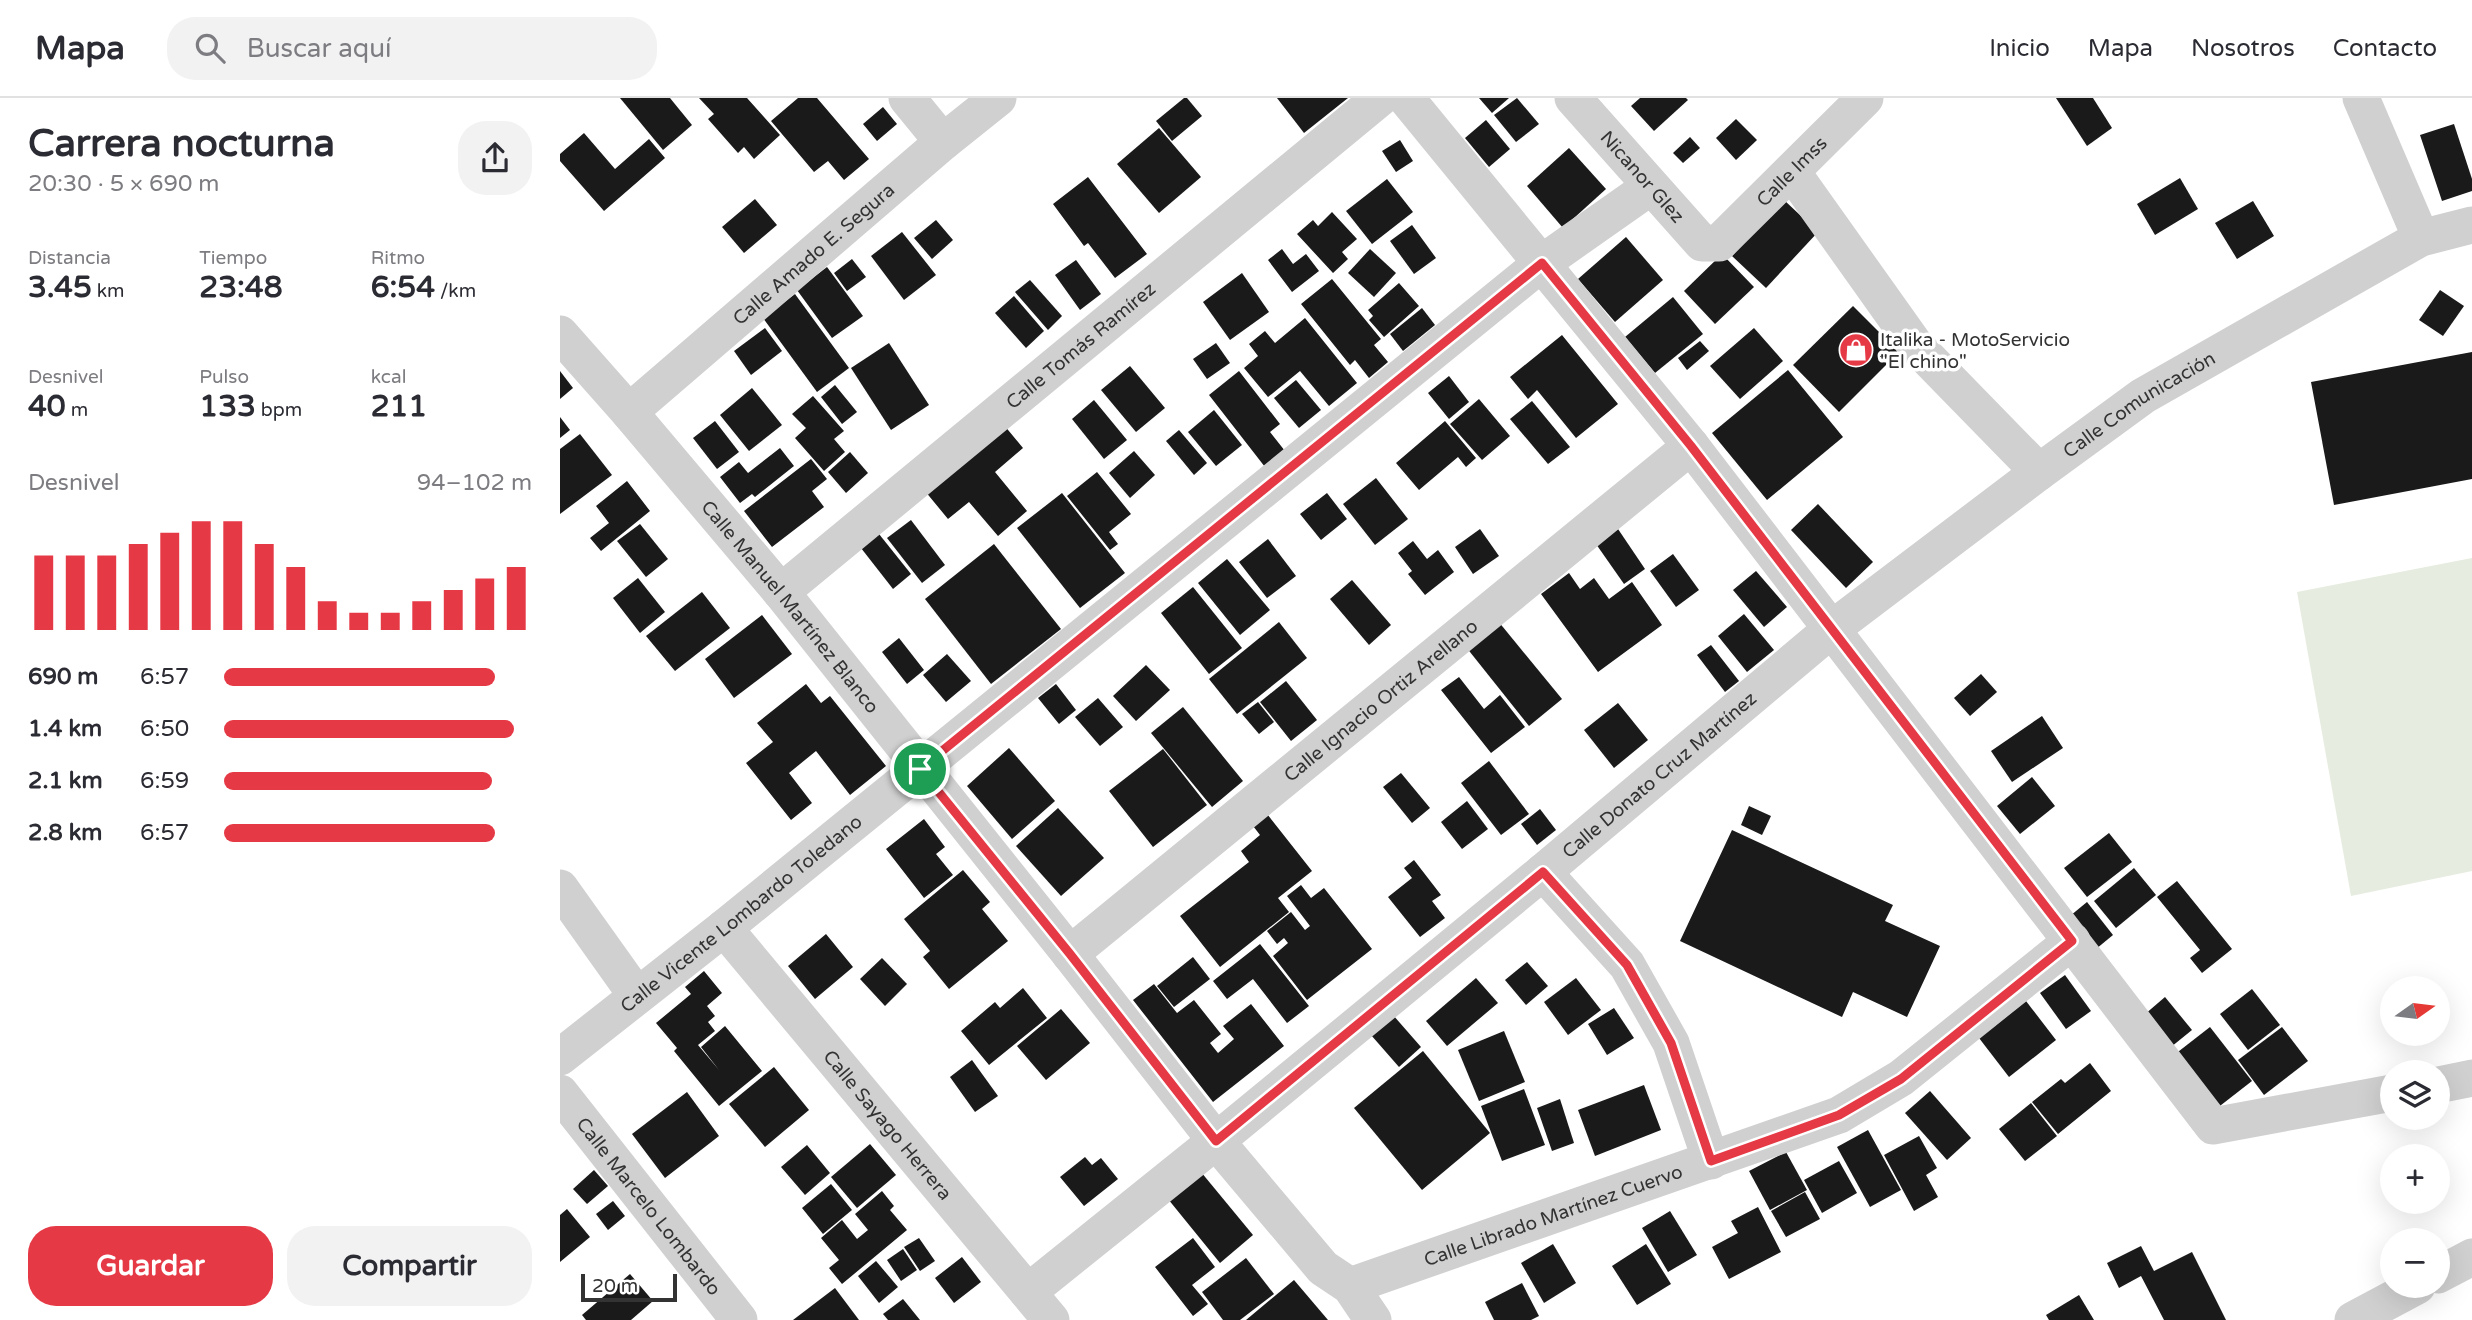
<!DOCTYPE html>
<html lang="es">
<meta charset="utf-8">
<style>
body{margin:0;font-family:"Varela Round",sans-serif;background:#f2f2f3;color:#2b2b33;height:100vh;display:flex;flex-direction:column;font-size:26px;white-space:nowrap}
*{box-sizing:border-box;margin:0}
p{font-size:23px;color:#7c7c81}
.icon{flex:none;width:38px;height:38px;fill:none;stroke:currentColor;stroke-width:2;stroke-linecap:round;stroke-linejoin:round}
.map{position:relative;flex:1;overflow:hidden}
.panel{display:flex;flex-direction:column;background:#fff;width:560px}
.panel>*{flex:none}
.needle{width:46px;rotate:76deg}
.controls{position:absolute;left:1820px;top:878px;display:grid;gap:14px}
.controls a{display:grid;place-items:center;width:70px;height:70px;border-radius:50%;background:#fff;box-shadow:0 7px 28px #0002;font-size:35px}
.scale{position:absolute;left:21px;bottom:18px;width:96px;box-sizing:border-box;padding-left:7px;border:4px solid #333;border-top:0;font-size:19px;line-height:24px;white-space:nowrap;color:#333;-webkit-text-stroke:5px #fff;paint-order:stroke}
.pin{position:absolute;display:grid;place-items:center;width:60px;height:60px;color:#fff;margin:-30px;border:4px solid #fff;border-radius:50%;box-shadow:0 2px 7px #0007}
.round{display:grid;place-items:center;flex:none;width:74px;height:74px;border-radius:28px;background:#f2f2f3}
.summary{display:flex;align-items:center;justify-content:space-between;height:119px;padding:0 28px}
h1{font-size:38px;font-weight:700;line-height:52px}
.stats{display:grid;grid-template-columns:repeat(3,1fr);gap:10px;height:119px;padding:7px 28px}
.stats div{display:grid;align-content:center}
.stats b{font-size:30px;font-weight:700}
.stats small{font-size:19px;font-weight:400}
.stats p{font-size:19px}
.chart{height:196px;padding:14px 28px}
.chart p{display:flex;justify-content:space-between}
.chart svg{width:100%;height:126px;margin-top:7px;stroke:#e63946;stroke-width:6}
.action{display:flex;gap:14px;margin-top:auto;padding:14px 28px}
.action a{flex:1;height:80px;border-radius:28px;background:#e63946;color:#fff;font-size:28px;font-weight:700;line-height:80px;text-align:center}
.action a+a{background:#f2f2f3;color:#2b2b33}
ul{padding:0 28px;list-style:none;font-size:23px}
li{display:grid;grid-template-columns:112px 84px 1fr;align-items:center;height:52px}
li i{height:18px;border-radius:9px;background:#e63946}
header{display:flex;align-items:center;gap:42px;box-sizing:border-box;height:98px;padding:0 35px;background:#fff;border-bottom:2px solid #e1e1e2}
header strong{font-size:33px}
nav{display:flex;gap:38px;margin-inline-start:auto;font-size:24px}
.search{width:490px;height:63px;background:#f2f2f3;display:flex;align-items:center;gap:18px;box-sizing:border-box;padding:0 24px;border-radius:28px;color:#7c7c81;font-size:26px}
main{display:flex;flex:1;min-height:0}
.map>svg:first-child{display:block}
</style>
<header>
<strong>Mapa</strong>
<div class="search"><svg class="icon" aria-label="search" viewBox="0 0 24 24"><circle cx="10" cy="10" r="6"/><path d="M15 15l6 6"/></svg>Buscar aquí</div>
<nav><a>Inicio</a><a>Mapa</a><a>Nosotros</a><a>Contacto</a></nav>
</header>
<main>
<section class="panel">
<div class="summary"><div><h1>Carrera nocturna</h1><p>20:30 · 5 × 690 m</p></div><a class="round"><svg class="icon" aria-label="share" viewBox="0 0 24 24"><path d="M12 15V3M7 8l5-5 5 5M5 13v7h14v-7"/></svg></a></div>
<div class="stats">
<div><p>Distancia</p><b>3.45<small> km</small></b></div>
<div><p>Tiempo</p><b>23:48</b></div>
<div><p>Ritmo</p><b>6:54<small> /km</small></b></div>
</div>
<div class="stats">
<div><p>Desnivel</p><b>40<small> m</small></b></div>
<div><p>Pulso</p><b>133<small> bpm</small></b></div>
<div><p>kcal</p><b>211</b></div>
</div>
<div class="chart"><p><span>Desnivel</span>94–102 m</p>
<svg viewBox="0 0 160 44" preserveAspectRatio="none"><path d="M5 44V18M15 44V18M25 44V18M35 44V14M45 44V10M55 44V6M65 44V6M75 44V14M85 44V22M95 44V34M105 44V38M115 44V38M125 44V34M135 44V30M145 44V26M155 44V22"/></svg>
</div>
<ul>
<li><b>690 m</b>6:57<i style="width:88%"></i></li>
<li><b>1.4 km</b>6:50<i style="width:94%"></i></li>
<li><b>2.1 km</b>6:59<i style="width:87%"></i></li>
<li><b>2.8 km</b>6:57<i style="width:88%"></i></li>
</ul>
<div class="action"><a>Guardar</a><a>Compartir</a></div>
</section>
<div class="map">
<svg width="1912" height="1222" viewBox="0 0 1912 1222">
<rect width="100%" height="100%" fill="#fff"/>
<!-- green -->
<polygon fill="#e6ecdf" points="1912,460 1912,773 1791,798 1737,494"/>
<!-- building -->
<g fill="#1a1a1a">
<polygon points="60,0 110,0 132,27 103,52"/>
<polygon points="139,0 187,0 220,37 194,61 184,49 178,55 148,21 154,16"/>
<polygon points="238,0 257,0 309,61 284,82 268,63 254,74 211,23"/>
<polygon points="624,0 627,0 642,18 612,43 596,23"/>
<polygon points="717,0 788,0 744,35"/>
<polygon points="919,0 949,0 932,15"/>
<polygon points="957,0 979,26 956,44 934,17"/>
<polygon points="1080,0 1126,0 1128,2 1094,33 1071,8"/>
<polygon points="1496,0 1533,0 1552,30 1527,48"/>
<polygon points="323,9 337,26 317,43 303,26"/>
<polygon points="1176,21 1197,42 1176,62 1156,40"/>
<polygon points="926,22 950,51 929,69 905,40"/>
<polygon points="1894,26 1912,81 1912,93 1882,103 1860,37"/>
<polygon points="599,30 641,79 599,115 557,66"/>
<polygon points="24,35 55,71 89,41 105,60 44,113 0,63 0,56"/>
<polygon points="1130,39 1140,50 1123,65 1113,55"/>
<polygon points="840,42 853,63 836,74 822,53"/>
<polygon points="1009,50 1046,91 1003,130 967,88"/>
<polygon points="528,79 587,156 555,180 528,145 524,148 493,106"/>
<polygon points="1620,80 1638,111 1595,137 1577,106"/>
<polygon points="827,81 853,114 812,146 786,113"/>
<polygon points="195,101 217,127 184,155 162,129"/>
<polygon points="1224,102 1258,134 1206,190 1172,158"/>
<polygon points="1693,103 1714,138 1677,161 1655,125"/>
<polygon points="772,114 797,141 782,154 788,161 773,175 737,136 753,122 758,128"/>
<polygon points="376,122 393,142 372,161 354,140"/>
<polygon points="852,127 876,160 854,176 830,143"/>
<polygon points="342,134 376,177 344,202 311,158"/>
<polygon points="1066,139 1103,182 1055,224 1018,181"/>
<polygon points="722,151 733,166 746,156 759,173 732,194 708,162"/>
<polygon points="810,151 836,175 814,199 788,175"/>
<polygon points="1162,156 1194,189 1155,226 1124,193"/>
<polygon points="292,161 306,179 287,193 274,175"/>
<polygon points="516,162 541,196 520,212 495,177"/>
<polygon points="267,169 303,218 272,240 237,192"/>
<polygon points="682,175 709,214 670,242 643,204"/>
<polygon points="772,181 821,241 814,247 828,264 809,280 795,262 790,267 741,206"/>
<polygon points="470,182 502,218 488,232 455,194"/>
<polygon points="839,185 859,208 824,239 809,222 813,218 808,212"/>
<polygon points="1880,192 1904,208 1883,238 1859,222"/>
<polygon points="235,196 289,270 257,294 203,220"/>
<polygon points="454,198 484,233 466,250 435,215"/>
<polygon points="1113,199 1143,236 1095,275 1065,239"/>
<polygon points="1293,208 1339,254 1279,314 1233,267"/>
<polygon points="862,210 875,227 843,253 830,236"/>
<polygon points="745,220 797,285 769,308 740,273 708,299 684,270 698,258 689,246 705,233 715,245"/>
<polygon points="205,230 222,253 191,277 174,253"/>
<polygon points="1194,230 1223,263 1180,301 1150,268"/>
<polygon points="1002,237 1058,306 1016,340 977,292 968,301 950,279"/>
<polygon points="1140,243 1149,253 1127,272 1118,260"/>
<polygon points="329,245 369,307 331,332 291,270"/>
<polygon points="656,245 670,265 647,281 633,261"/>
<polygon points="1912,254 1912,381 1774,407 1751,284"/>
<polygon points="570,268 605,310 576,334 541,292"/>
<polygon points="1228,272 1283,339 1207,402 1152,335"/>
<polygon points="0,273 13,290 0,301"/>
<polygon points="679,273 720,326 710,334 725,353 705,369 649,297"/>
<polygon points="889,278 909,304 889,321 868,295"/>
<polygon points="736,282 761,312 739,330 714,300"/>
<polygon points="275,287 297,314 282,326 261,299"/>
<polygon points="192,290 222,327 189,353 160,317"/>
<polygon points="253,298 284,333 274,341 285,354 264,373 235,340 246,330 232,316"/>
<polygon points="919,301 950,338 922,362 890,326"/>
<polygon points="534,302 567,342 544,361 512,321"/>
<polygon points="972,303 1010,349 988,366 950,321"/>
<polygon points="654,312 682,347 656,368 628,334"/>
<polygon points="0,319 10,332 0,340"/>
<polygon points="439,321 463,350 435,374 467,413 438,438 409,404 388,421 360,387"/>
<polygon points="155,323 179,354 157,371 133,340"/>
<polygon points="885,323 916,360 906,369 898,359 859,392 836,365"/>
<polygon points="619,332 647,365 634,377 606,343"/>
<polygon points="20,336 52,377 0,416 0,351"/>
<polygon points="220,350 234,368 195,399 192,396 180,405 160,379 179,364 188,375"/>
<polygon points="574,353 595,377 570,400 549,375"/>
<polygon points="290,354 308,375 286,395 268,374"/>
<polygon points="251,361 267,381 252,393 264,409 212,449 184,413"/>
<polygon points="537,374 571,416 549,434 558,446 550,452 507,398"/>
<polygon points="816,380 848,421 815,447 783,406"/>
<polygon points="67,383 90,413 41,453 30,440 49,425 36,408"/>
<polygon points="502,395 565,475 520,510 457,430"/>
<polygon points="767,395 787,421 761,442 740,416"/>
<polygon points="1258,406 1313,464 1286,490 1231,432"/>
<polygon points="351,422 385,467 362,485 327,440"/>
<polygon points="80,426 108,461 86,479 57,443"/>
<polygon points="920,431 939,458 913,476 895,449"/>
<polygon points="1058,431 1085,471 1064,486 1036,446"/>
<polygon points="319,436 351,476 333,491 301,450"/>
<polygon points="708,441 736,478 707,500 679,464"/>
<polygon points="853,443 867,461 878,452 894,474 865,497 848,476 852,473 838,455"/>
<polygon points="434,446 501,531 431,586 365,501"/>
<polygon points="1113,456 1139,492 1116,509 1090,473"/>
<polygon points="667,461 710,512 680,537 638,485"/>
<polygon points="1196,473 1227,509 1204,529 1173,492"/>
<polygon points="1009,475 1020,491 1034,480 1049,501 1072,484 1102,527 1038,574 981,496"/>
<polygon points="78,480 105,514 80,535 53,500"/>
<polygon points="792,482 831,527 809,547 770,501"/>
<polygon points="633,489 682,550 649,576 601,515"/>
<polygon points="142,494 170,530 115,573 86,538"/>
<polygon points="1184,516 1214,552 1187,574 1158,538"/>
<polygon points="202,517 232,556 174,600 145,561"/>
<polygon points="938,523 1002,601 969,628 906,549"/>
<polygon points="719,524 747,560 677,616 649,581"/>
<polygon points="339,540 364,572 347,586 322,554"/>
<polygon points="1151,547 1179,583 1165,594 1137,557"/>
<polygon points="387,556 411,583 386,604 363,577"/>
<polygon points="586,567 610,592 576,623 553,598"/>
<polygon points="1421,576 1437,594 1410,618 1394,600"/>
<polygon points="899,579 924,611 940,597 965,629 931,655 881,592"/>
<polygon points="726,583 757,622 731,643 700,604"/>
<polygon points="246,586 261,605 270,598 326,668 290,697 256,653 229,675 252,705 231,722 186,665 213,644 197,625"/>
<polygon points="496,586 516,612 499,626 478,600"/>
<polygon points="538,600 563,629 540,648 515,619"/>
<polygon points="698,604 714,624 699,636 682,616"/>
<polygon points="1058,605 1088,642 1054,670 1024,632"/>
<polygon points="623,609 683,683 652,709 591,635"/>
<polygon points="1482,618 1503,650 1452,684 1431,653"/>
<polygon points="449,650 495,703 452,741 407,688"/>
<polygon points="603,651 647,707 593,749 549,693"/>
<polygon points="929,663 969,716 941,737 901,685"/>
<polygon points="841,675 870,710 852,725 823,689"/>
<polygon points="1472,679 1495,708 1460,736 1437,708"/>
<polygon points="907,703 928,731 902,751 881,724"/>
<polygon points="1189,708 1211,718 1202,737 1181,727"/>
<polygon points="498,710 544,760 501,798 456,748"/>
<polygon points="980,711 996,732 977,747 961,726"/>
<polygon points="704,712 752,773 718,800 729,814 660,869 620,818 689,764 681,753 700,737 690,724"/>
<polygon points="364,721 385,749 376,756 393,777 364,800 326,751"/>
<polygon points="1172,732 1333,807 1325,823 1380,848 1347,919 1293,894 1282,919 1120,843"/>
<polygon points="1549,735 1572,764 1527,799 1504,770"/>
<polygon points="854,762 881,797 872,803 885,820 860,839 828,799 852,780 844,770"/>
<polygon points="1574,770 1596,797 1556,830 1534,803"/>
<polygon points="403,772 430,804 422,811 448,843 389,891 363,859 370,853 344,821"/>
<polygon points="1617,783 1672,851 1642,875 1630,860 1640,852 1597,799"/>
<polygon points="741,787 751,800 764,790 812,851 747,902 713,858 728,845 724,840 717,846 707,833 731,814 745,832 750,828 727,798"/>
<polygon points="1527,804 1553,837 1536,851 1510,818"/>
<polygon points="266,836 293,869 255,901 228,868"/>
<polygon points="700,846 749,908 727,925 693,881 667,901 653,883"/>
<polygon points="633,859 650,881 614,909 597,888"/>
<polygon points="322,860 347,886 325,908 300,881"/>
<polygon points="967,864 988,888 966,907 945,882"/>
<polygon points="144,873 162,895 147,908 155,918 148,924 155,933 138,947 159,972 141,949 165,928 202,973 159,1008 114,953 117,950 96,925 131,896 125,889"/>
<polygon points="1505,877 1531,913 1506,931 1480,895"/>
<polygon points="916,880 938,905 887,948 866,923"/>
<polygon points="1016,880 1041,912 1008,937 984,904"/>
<polygon points="594,886 617,915 634,902 661,936 650,945 658,955 674,941 663,928 691,906 724,948 653,1004 573,902"/>
<polygon points="463,890 487,920 429,967 401,933 435,904 440,910"/>
<polygon points="1692,891 1720,927 1688,952 1660,916"/>
<polygon points="1605,899 1632,932 1611,949 1584,917"/>
<polygon points="1466,903 1496,942 1449,979 1419,940"/>
<polygon points="1054,910 1074,940 1047,957 1028,926"/>
<polygon points="501,911 530,945 486,982 457,948"/>
<polygon points="833,917 861,949 839,969 811,937"/>
<polygon points="1650,929 1692,983 1656,1011 1614,957"/>
<polygon points="1722,929 1748,963 1704,997 1678,962"/>
<polygon points="944,933 965,984 919,1003 898,952"/>
<polygon points="863,953 930,1035 862,1092 794,1010"/>
<polygon points="412,962 438,998 415,1014 390,979"/>
<polygon points="1530,965 1551,993 1498,1036 1472,1004 1501,981 1505,985"/>
<polygon points="214,969 249,1012 205,1049 169,1006"/>
<polygon points="1084,987 1101,1032 1035,1058 1018,1012"/>
<polygon points="964,991 985,1047 942,1063 921,1008"/>
<polygon points="1370,993 1411,1040 1387,1062 1345,1015"/>
<polygon points="127,994 159,1038 105,1080 72,1036"/>
<polygon points="1000,1001 1014,1045 992,1053 977,1010"/>
<polygon points="1471,1005 1497,1038 1465,1063 1439,1031"/>
<polygon points="1308,1032 1341,1092 1310,1109 1277,1049"/>
<polygon points="1359,1038 1377,1070 1366,1077 1378,1099 1354,1113 1324,1057"/>
<polygon points="310,1046 336,1077 297,1110 271,1079"/>
<polygon points="247,1047 270,1075 245,1097 221,1069"/>
<polygon points="1226,1054 1247,1092 1210,1112 1189,1073"/>
<polygon points="525,1059 532,1067 541,1060 558,1081 524,1108 500,1079"/>
<polygon points="1279,1063 1297,1095 1262,1115 1244,1082"/>
<polygon points="34,1072 48,1088 27,1106 13,1091"/>
<polygon points="641,1074 693,1137 660,1165 608,1101"/>
<polygon points="271,1086 292,1112 263,1136 242,1110"/>
<polygon points="322,1093 334,1108 330,1112 347,1132 282,1186 269,1170 279,1162 261,1140 282,1122 297,1141 308,1132 295,1116"/>
<polygon points="1245,1094 1260,1121 1226,1139 1211,1113"/>
<polygon points="53,1103 65,1118 48,1132 36,1116"/>
<polygon points="1198,1109 1221,1154 1169,1181 1152,1149 1178,1135 1171,1123"/>
<polygon points="7,1111 30,1139 0,1164 0,1117"/>
<polygon points="1110,1113 1137,1157 1108,1174 1082,1130"/>
<polygon points="359,1140 375,1163 360,1173 344,1149"/>
<polygon points="633,1140 655,1169 632,1187 648,1206 633,1218 595,1169"/>
<polygon points="993,1146 1016,1185 984,1205 961,1165"/>
<polygon points="1086,1146 1111,1186 1077,1207 1052,1168"/>
<polygon points="1581,1148 1594,1173 1632,1154 1666,1222 1604,1222 1581,1178 1559,1190 1547,1165"/>
<polygon points="343,1151 357,1172 341,1183 327,1162"/>
<polygon points="402,1159 421,1184 394,1205 375,1180"/>
<polygon points="686,1160 714,1196 680,1222 663,1222 642,1194"/>
<polygon points="316,1163 338,1189 319,1205 298,1178"/>
<polygon points="70,1176 93,1203 71,1222 26,1222 22,1217"/>
<polygon points="734,1182 768,1222 686,1222"/>
<polygon points="962,1185 979,1218 971,1222 934,1222 925,1204"/>
<polygon points="275,1190 299,1222 233,1222"/>
<polygon points="1519,1197 1534,1222 1489,1222 1486,1217"/>
<polygon points="343,1201 360,1222 328,1222 323,1216"/>
</g>
<g fill="none" stroke-linecap="round" stroke-linejoin="round">
<!-- street -->
<g stroke="#d0d0d0" stroke-width="37">
<polyline points="347,0 383,44"/>
<polyline points="846,0 1131,348 1653,1028 1832,995"/>
<path id="s1" d="M1013 0 1142 145H1159L1305 0"/>
<polyline points="1801,0 1861,140"/>
<polyline points="1232,74 1355,247 1479,374"/>
<path id="s2" d="M0 236 69 314 221 494 510 856 656 1043 763 1170 790 1188 813 1222"/>
<path id="s3" d="M69 314 383 44 438 0"/>
<path id="s4" d="M221 494 820 0"/>
<polyline points="983,774 1067,867 1111,945 1151,1063"/>
<polyline points="0,790 77,898"/>
<path id="s5" d="M164 830 491 1222"/>
<path id="s6" d="M510 856 1131 348"/>
<path id="s7" d="M0 959 164 830 982 165 1090 89"/>
<polyline points="1878,987 1912,980"/>
<path id="s8" d="M0 995 179 1222"/>
<polyline points="1878,1177 1912,1159"/>
<path id="s9" d="M790 1188 1279 1017 1341 980 1512 843"/>
<path id="s10" d="M468 1194 656 1043 983 774 1273 530 1479 374 1583 298 1861 140 1912 127"/>
<polyline points="1793,1222 1857,1188"/>
</g>
</g>
<g fill="none" stroke-linecap="round" stroke-linejoin="round">
<!-- route casing -->
<g stroke="#fff" stroke-width="14">
<polygon id="route" points="982,165 1131,348 1512,843 1341,981 1279,1017 1151,1063 1111,945 1067,867 983,774 656,1043 510,856 360,671"/>
</g>
<!-- route -->
<use href="#route" stroke="#e63946" stroke-width="9"/>
</g>
<!-- icons -->
<defs>
<g id="shop-disc" transform="scale(1.75)"><circle r="9.5" fill="#e63946" stroke="#fff"/><path d="M-5-2.5h2.3a2.7 3.5 0 0 1 5.4 0H5L5.5 6h-11ZM-1.5-2.5h3a1.5 2.3 0 0 0-3 0Z" fill="#fff"/></g>
</defs>
<g fill-rule="evenodd">
<use href="#shop-disc" x="1296" y="252"/>
</g>
<g text-anchor="middle" stroke-width="7" stroke-linejoin="round" paint-order="stroke">
<!-- street labels -->
<g font-size="19" fill="#333" stroke="#fff">
<text dy="7" stroke="none"><textPath href="#s1" startOffset="313">Calle Imss</textPath></text>
<text dy="7" stroke="none"><textPath href="#s1" startOffset="105">Nicanor Glez</textPath></text>
<text dy="7" stroke="none"><textPath href="#s3" startOffset="243">Calle Amado E. Segura</textPath></text>
<text dy="7" stroke="none"><textPath href="#s4" startOffset="388">Calle Tomás Ramírez</textPath></text>
<text dy="7" stroke="none"><textPath href="#s10" startOffset="1423">Calle Comunicación</textPath></text>
<text dy="7" stroke="none"><textPath href="#s2" startOffset="357">Calle Manuel Martínez Blanco</textPath></text>
<text dy="7" stroke="none"><textPath href="#s6" startOffset="401">Calle Ignacio Ortiz Arellano</textPath></text>
<text dy="7" stroke="none"><textPath href="#s10" startOffset="816">Calle Donato Cruz Martínez</textPath></text>
<text dy="7" stroke="none"><textPath href="#s7" startOffset="231">Calle Vicente Lombardo Toledano</textPath></text>
<text dy="7" stroke="none"><textPath href="#s5" startOffset="256">Calle Sayago Herrera</textPath></text>
<text dy="7" stroke="none"><textPath href="#s8" startOffset="144">Calle Marcelo Lombardo</textPath></text>
<text dy="7" stroke="none"><textPath href="#s9" startOffset="215">Calle Librado Martínez Cuervo</textPath></text>
</g>
<!-- poi labels -->
<g font-size="19" fill="#333" stroke="#fff" text-anchor="start">
<text x="1320" y="248">Italika - MotoServicio<tspan x="1320" dy="22">"El chino"</tspan></text>
</g>
</g>
</svg>
<div class="controls">
<a><svg class="needle" viewBox="-14 -14 28 28"><path d="M0-13l5 13h-10z" fill="#e53935"/><path d="M0 13l5-13h-10z" fill="#7c7c81"/></svg></a>
<a><svg class="icon" aria-label="layers" viewBox="0 0 24 24"><path d="M12 4l9 5-9 5-9-5zM3 14l9 5 9-5"/></svg></a>
<a>+</a>
<a>−</a>
</div>
<div class="scale">20 m</div>
<div class="pin" style="left:360px;top:671px;background:#1e9e55"><svg class="icon" aria-label="arrive" viewBox="0 0 24 24"><path d="M6 21V4h12l-3 4 3 4H6"/></svg></div>
</div>
</main>
